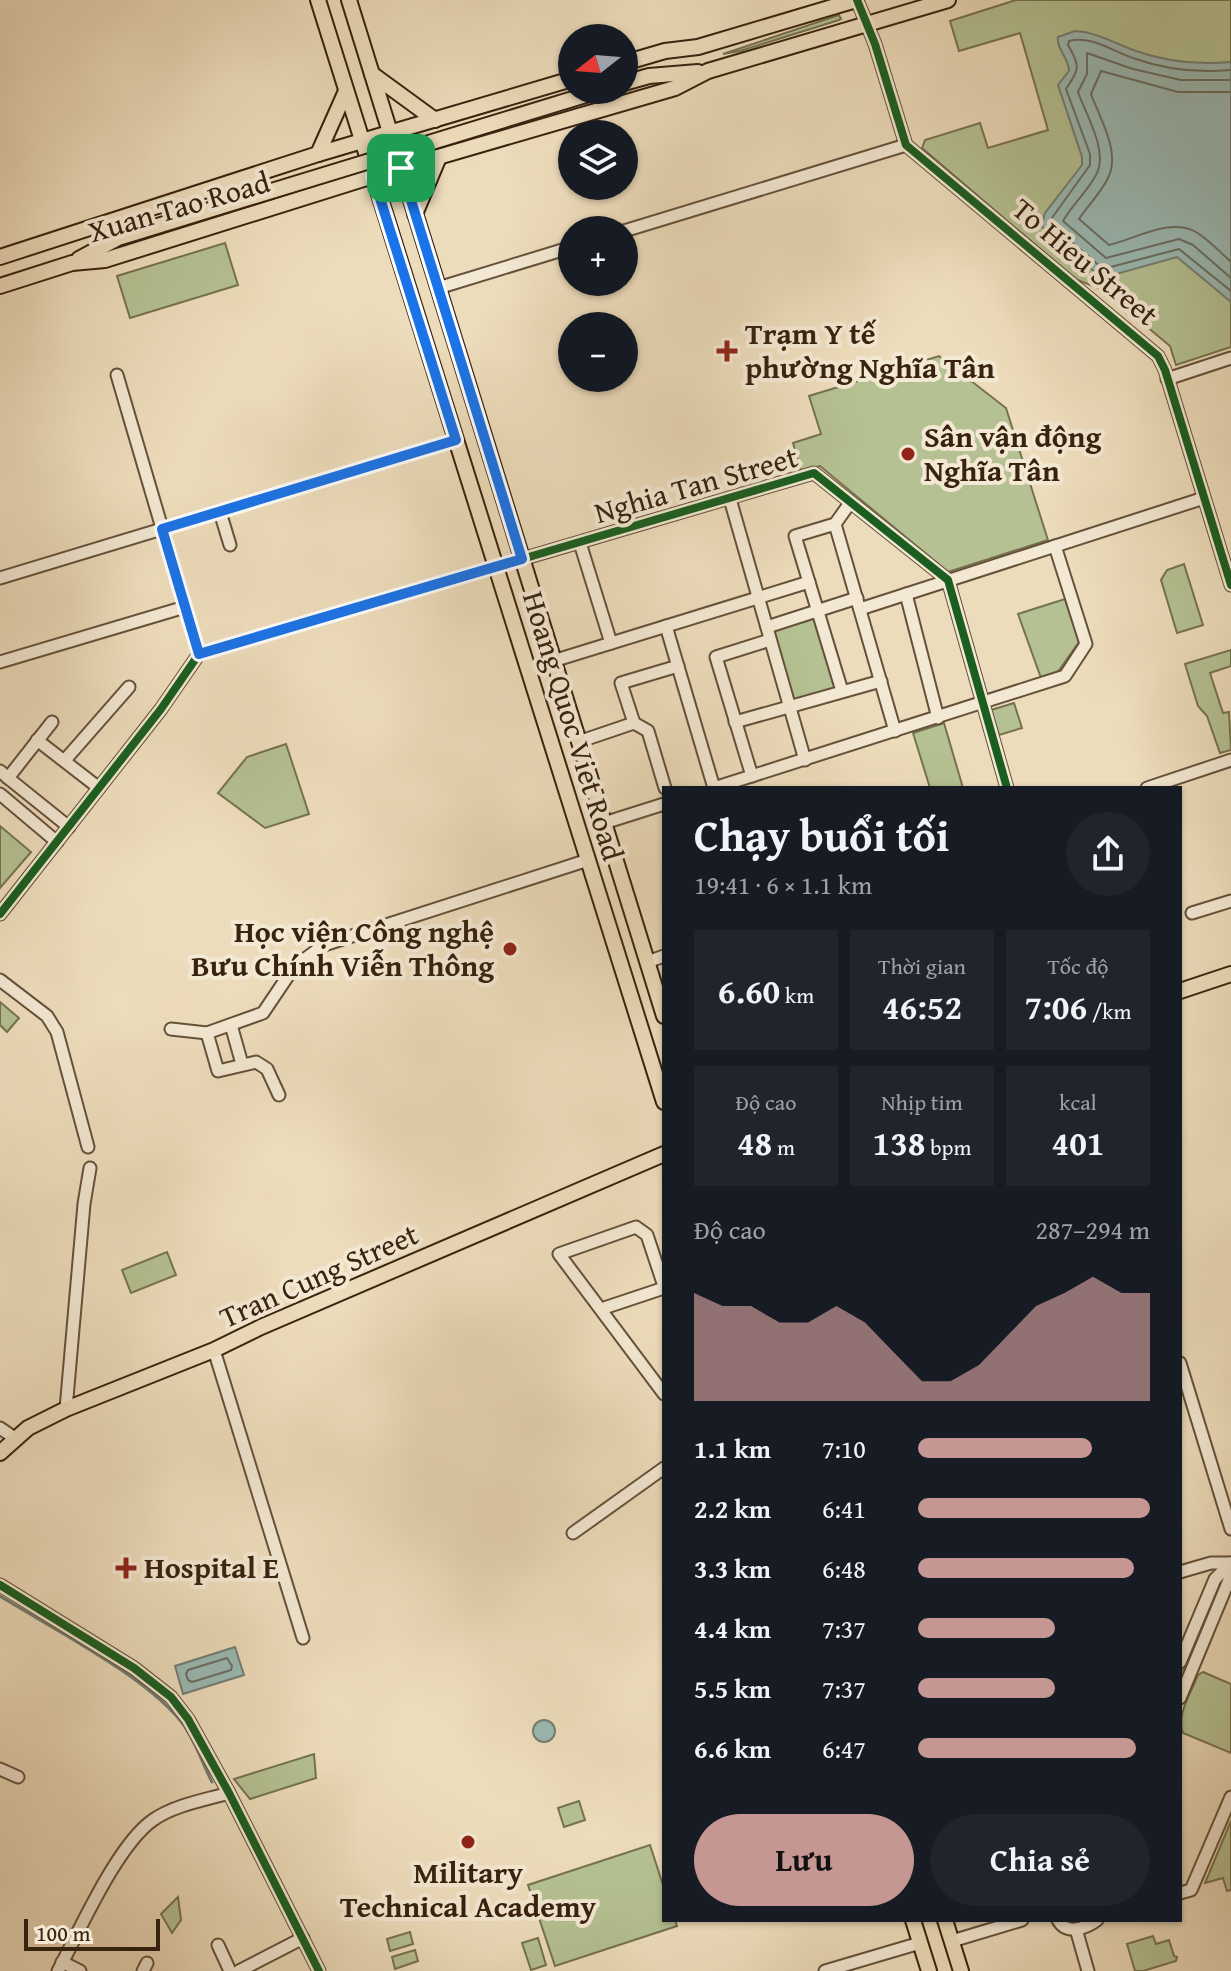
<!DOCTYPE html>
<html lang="vi">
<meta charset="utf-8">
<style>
body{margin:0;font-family:"Gentium Book Plus",serif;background:#20242c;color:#f1f3f6;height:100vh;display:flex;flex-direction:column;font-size:30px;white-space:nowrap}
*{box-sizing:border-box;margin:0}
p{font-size:26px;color:#9ea1a6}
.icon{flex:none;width:44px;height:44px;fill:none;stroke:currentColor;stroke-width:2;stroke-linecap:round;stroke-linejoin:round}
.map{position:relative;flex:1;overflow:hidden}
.side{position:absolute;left:662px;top:786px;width:520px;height:1136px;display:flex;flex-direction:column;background:#171b24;border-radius:0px;box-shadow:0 2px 6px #0004}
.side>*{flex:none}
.needle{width:52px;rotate:253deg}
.controls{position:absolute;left:558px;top:24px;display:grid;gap:16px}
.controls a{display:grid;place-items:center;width:80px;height:80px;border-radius:50%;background:#171b24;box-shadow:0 2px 6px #0004;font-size:40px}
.scale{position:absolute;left:24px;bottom:20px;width:136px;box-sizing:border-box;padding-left:8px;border:4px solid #38230f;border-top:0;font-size:22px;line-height:28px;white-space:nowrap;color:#38230f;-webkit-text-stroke:6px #f3e8d3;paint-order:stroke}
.pin{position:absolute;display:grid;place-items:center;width:68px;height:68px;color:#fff;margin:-34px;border-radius:16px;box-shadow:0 4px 12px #0006}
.round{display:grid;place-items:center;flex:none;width:84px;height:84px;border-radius:42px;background:#20242c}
.summary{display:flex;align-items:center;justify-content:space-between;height:136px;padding:0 32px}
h1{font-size:44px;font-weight:700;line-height:60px}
.metrics{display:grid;grid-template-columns:repeat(3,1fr);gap:12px;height:136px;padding:8px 32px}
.metrics div{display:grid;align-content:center;border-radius:0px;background:#20242c;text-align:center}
.metrics b{font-size:34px;font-weight:700}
.metrics small{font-size:22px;font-weight:400}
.metrics p{font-size:22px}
.chart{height:224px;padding:16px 32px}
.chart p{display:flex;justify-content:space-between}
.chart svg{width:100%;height:144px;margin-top:8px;fill:#c59692;opacity:.7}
.button{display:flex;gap:16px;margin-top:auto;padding:16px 32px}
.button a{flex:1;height:92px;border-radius:48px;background:#c59692;color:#111;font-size:32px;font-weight:700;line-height:92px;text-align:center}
.button a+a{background:#20242c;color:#f1f3f6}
ul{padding:0 32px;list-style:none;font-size:26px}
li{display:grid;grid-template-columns:128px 96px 1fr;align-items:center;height:60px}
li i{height:20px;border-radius:10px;background:#c59692}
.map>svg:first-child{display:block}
</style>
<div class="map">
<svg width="1231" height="1971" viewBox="0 0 1231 1971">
<rect width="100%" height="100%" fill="#eddcbb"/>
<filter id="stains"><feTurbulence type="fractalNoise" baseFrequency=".0025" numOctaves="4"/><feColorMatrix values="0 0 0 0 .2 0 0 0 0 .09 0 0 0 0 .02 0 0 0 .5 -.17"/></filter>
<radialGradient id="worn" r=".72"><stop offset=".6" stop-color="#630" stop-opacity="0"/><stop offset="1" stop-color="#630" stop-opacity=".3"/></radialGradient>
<!-- green -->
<g fill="#b5c192" stroke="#767250" stroke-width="2">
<polygon points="1016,0 1231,0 1231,347 1176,365 1170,346 1103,290 1075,279 922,148 925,140 980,123 988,148 1048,130 1020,33 959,51 950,21"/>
<polygon points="839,15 841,19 839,20 740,51 723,54"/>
<polygon points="225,243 238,285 130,318 117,276"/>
<polygon points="939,356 1006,408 1048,540 948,572 820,466 801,471 793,443 821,434 809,396"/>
<polygon points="1184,564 1203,625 1177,633 1161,580 1167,570"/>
<polygon points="1065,599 1079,642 1057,673 1041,678 1018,614"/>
<polygon points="816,618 837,689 794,701 773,630"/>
<polygon points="1231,650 1231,666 1210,673 1223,713 1229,712 1231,750 1220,753 1207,716 1198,706 1185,664"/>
<polygon points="1014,703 1022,728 999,735 991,710"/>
<polygon points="944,723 963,788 930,788 913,733"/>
<polygon points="286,744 309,814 265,828 218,793 247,757"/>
<polygon points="0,826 31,852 0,888"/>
<polygon points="0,1002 19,1018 7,1032 0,1025"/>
<polygon points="167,1252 176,1275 131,1293 122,1270"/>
<polygon points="1223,1581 1180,1687 1180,1674 1218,1583"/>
<path d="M1203 1672 1231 1684V1753L1183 1733C1176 1715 1191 1693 1198 1675Z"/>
<polygon points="314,1754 316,1778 250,1799 234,1779"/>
<polygon points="579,1801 585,1820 564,1827 558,1808"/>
<polygon points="1231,1821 1231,1890 1227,1891 1223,1878 1205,1883"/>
<polygon points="650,1845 664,1888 664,1920 675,1920 677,1926 555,1966 528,1885"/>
<polygon points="178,1897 181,1920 172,1933 161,1914"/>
<polygon points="410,1932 413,1944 390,1951 387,1939"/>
<polygon points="1153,1936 1156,1944 1169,1940 1174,1956 1177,1957 1176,1961 1143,1971 1135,1971 1127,1944"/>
<polygon points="538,1938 546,1965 531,1970 522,1943"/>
<polygon points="415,1950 418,1961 395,1969 392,1957"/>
</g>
<!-- water -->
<g fill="#9abab5" stroke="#737e73" stroke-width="2">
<path d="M1075 31C1097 32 1116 44 1136 51 1167 62 1199 65 1231 62V302L1177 257 1102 278 1041 226 1045 213 1082 165V157L1058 85 1069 71C1069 58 1056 49 1058 37Z"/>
<polygon points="235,1647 244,1675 183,1694 175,1666"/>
<circle cx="544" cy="1731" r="11"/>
</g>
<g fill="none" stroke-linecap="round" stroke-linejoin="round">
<!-- shore -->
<g stroke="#696e62" stroke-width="2">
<path d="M1231 70C1199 73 1167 70 1136 59 1115 53 1092 35 1069 41L1068 45C1081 67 1079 69 1066 89L1090 154V165L1049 222 1103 269 1179 249 1231 291"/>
<path d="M1231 80H1181L1133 69 1087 53V74L1078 92C1086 115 1109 152 1096 175 1087 192 1072 205 1063 221L1106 258 1179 239 1193 245 1231 278"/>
<path d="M1231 92H1178L1101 71 1091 94C1100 119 1121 152 1108 178 1101 193 1088 205 1079 219L1109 245C1135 239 1171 217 1196 232 1209 240 1220 252 1231 262"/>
<polygon points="227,1658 232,1666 231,1670 192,1682 188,1680 186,1674 188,1670"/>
</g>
<!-- stream -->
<path stroke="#737e73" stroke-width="3" d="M0 1596C51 1628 152 1679 185 1727 196 1743 203 1765 212 1782"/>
<!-- minor casing -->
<g stroke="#65513a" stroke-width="15">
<g id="minor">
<polyline points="857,0 875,44 906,145 1158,356 1165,370 1231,585"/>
<polyline points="624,231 906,145"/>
<polyline points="438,288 572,247"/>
<polyline points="117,375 199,654"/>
<polyline points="1167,379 1231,358"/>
<polyline points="730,499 805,760"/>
<polyline points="220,512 230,545"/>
<polyline points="835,524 895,731"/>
<polyline points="580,543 611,643"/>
<polyline points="0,578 456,440"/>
<polyline points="906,594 938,718"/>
<polyline points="860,609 1204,498"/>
<polyline points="666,626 714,788"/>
<polyline points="767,627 857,598"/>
<polyline points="553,661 809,582"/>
<polyline points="0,662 185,607"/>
<polyline points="842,691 795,536 835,524 850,503"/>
<polyline points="735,722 881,681"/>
<polyline points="37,740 99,788"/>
<polyline points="578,742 634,723"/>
<polyline points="65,760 129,687"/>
<polyline points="0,771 8,778 52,722"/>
<polyline points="752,776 716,657 770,640"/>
<polyline points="8,778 69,827"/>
<polyline points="665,788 648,731 634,723 621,683 678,666"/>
<polyline points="714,788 1065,676 1086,644 1055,546"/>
<polyline points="1147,788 1231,760"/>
<polyline points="0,794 57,842"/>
<polyline points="604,823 664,804"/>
<polyline points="1192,913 1231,901"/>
<polyline points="0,914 161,709 199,654 814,473 948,580 1007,788"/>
<polyline points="647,962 664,956"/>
<polyline points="0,980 47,1016 57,1032 88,1147"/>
<polyline points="231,1025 242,1064"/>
<polyline points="171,1029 207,1033 263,1013 294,967 324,945 588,860"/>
<polyline points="207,1033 218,1071 256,1062 267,1069 279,1095"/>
<polyline points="664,1286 647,1235 636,1227 559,1254 664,1394"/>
<polyline points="601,1309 664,1288"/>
<polyline points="214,1350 303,1638"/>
<polyline points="1180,1363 1231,1529"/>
<polyline points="66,1409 84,1204 90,1168"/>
<polyline points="0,1428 16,1439"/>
<polyline points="573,1533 664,1468"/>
<polyline points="1180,1572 1211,1563 1231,1563"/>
<polyline points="0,1585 134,1668 171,1697 188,1719 229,1793 319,1971"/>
<polyline points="1180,1662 1215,1579 1231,1563"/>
<polyline points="1180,1698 1229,1580 1231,1568"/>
<polyline points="0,1769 18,1777"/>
<polyline points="1180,1893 1191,1890 1231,1797"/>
<path d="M1058 1920C1066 1935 1085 1929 1097 1920"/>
<polyline points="1076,1929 1088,1971"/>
<polyline points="952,1941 1022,1920"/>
<polyline points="218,1945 230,1971"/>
<polyline points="62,1962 80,1971"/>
<path d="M58 1971C80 1930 117 1845 153 1820 174 1805 205 1800 229 1793"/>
<polyline points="143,1971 147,1963"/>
<polyline points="239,1971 303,1938"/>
<polyline points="825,1971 920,1943"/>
</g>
</g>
<!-- major casing -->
<g stroke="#38230f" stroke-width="18">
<g id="major">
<polyline points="318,0 664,1102"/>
<polyline points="349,0 664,1016"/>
<polyline points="624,63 665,51 698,47 856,0"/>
<polyline points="372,74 435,120"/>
<polyline points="624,83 649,76 698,72"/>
<polyline points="318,154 346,91"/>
<polyline points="415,214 439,157"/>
<polyline points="0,257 318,154 572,79"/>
<polyline points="79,259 118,238"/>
<polyline points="0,286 72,263 105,260 373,176 675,88 708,71 948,0"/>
<polyline points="1180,991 1231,974"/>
<polyline points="0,1453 28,1428 66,1409 214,1350 261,1327 664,1154"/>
<polyline points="913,1920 929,1971"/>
<polyline points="945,1920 961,1971"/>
</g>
</g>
<!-- minor -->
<use href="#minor" stroke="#f3e8d3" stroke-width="11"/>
<!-- major -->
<use href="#major" stroke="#eddcbb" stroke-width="14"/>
<!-- major-bridge casing -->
<g stroke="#38230f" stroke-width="18" stroke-linecap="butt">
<polyline id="major-bridge" points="118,238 602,90"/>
</g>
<!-- major-bridge -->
<use href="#major-bridge" stroke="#eddcbb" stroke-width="14"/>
<!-- cycleway casing -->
<g stroke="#f3e8d3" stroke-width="13">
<g id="cycleway">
<polyline points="857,0 875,44 906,145 1158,356 1165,370 1231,585"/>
<polyline points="0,914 161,709 199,654 814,473 948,580 1007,788"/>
<polyline points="0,1585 134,1668 171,1697 188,1719 229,1793 319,1971"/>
</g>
</g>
<!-- cycleway -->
<use href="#cycleway" stroke="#1b5e20" stroke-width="8"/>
</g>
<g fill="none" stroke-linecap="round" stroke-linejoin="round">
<!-- route casing -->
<g stroke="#fff" stroke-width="16">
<polygon id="route" points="401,168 522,559 199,654 162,529 456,440 373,176"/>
</g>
<!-- route -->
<use href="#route" stroke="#1a73e8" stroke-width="10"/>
</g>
<!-- markers -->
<g fill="#8f2418" stroke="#f3e8d3" stroke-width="3">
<path d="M723 339h8v8h8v8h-8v8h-8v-8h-8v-8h8z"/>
<circle cx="908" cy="454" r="8"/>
<circle cx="510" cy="949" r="8"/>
<path d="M122 1556h8v8h8v8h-8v8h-8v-8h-8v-8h8z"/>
<circle cx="468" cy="1842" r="8"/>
</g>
<g text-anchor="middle" stroke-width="8" stroke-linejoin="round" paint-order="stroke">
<!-- street labels -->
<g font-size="30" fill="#38230f" stroke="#f3e8d3">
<text transform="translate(179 207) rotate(-16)" y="10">Xuan Tao Road</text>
<text transform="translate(1085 262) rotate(40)" y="10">To Hieu Street</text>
<text transform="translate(696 485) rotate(-16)" y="10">Nghia Tan Street</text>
<text transform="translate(573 726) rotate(73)" y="10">Hoang Quoc Viet Road</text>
<text transform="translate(319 1276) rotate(-24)" y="10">Tran Cung Street</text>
</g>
<!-- poi labels -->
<g font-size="30" font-weight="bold" fill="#38230f" stroke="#f3e8d3" text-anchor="start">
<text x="745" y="344">Trạm Y tế<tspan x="745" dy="34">phường Nghĩa Tân</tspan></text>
<text x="924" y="447">Sân vận động<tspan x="924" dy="34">Nghĩa Tân</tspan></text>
<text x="494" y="942" text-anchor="end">Học viện Công nghệ<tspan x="494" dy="34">Bưu Chính Viễn Thông</tspan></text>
<text x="144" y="1578">Hospital E</text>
<text x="468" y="1883" text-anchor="middle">Military<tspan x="468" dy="34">Technical Academy</tspan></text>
</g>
</g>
<rect width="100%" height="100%" filter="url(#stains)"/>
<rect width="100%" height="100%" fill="url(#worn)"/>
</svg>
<div class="controls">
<a><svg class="needle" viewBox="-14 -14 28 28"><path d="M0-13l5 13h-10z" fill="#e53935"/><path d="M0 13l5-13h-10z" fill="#9ea1a6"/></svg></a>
<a><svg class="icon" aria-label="layers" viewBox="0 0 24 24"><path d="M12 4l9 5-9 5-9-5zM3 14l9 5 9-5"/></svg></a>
<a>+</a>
<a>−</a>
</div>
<div class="scale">100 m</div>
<div class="pin" style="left:401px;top:168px;background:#1e9e55"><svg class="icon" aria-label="arrive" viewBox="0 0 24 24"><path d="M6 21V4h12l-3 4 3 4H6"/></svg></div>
<section class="side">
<div class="summary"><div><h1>Chạy buổi tối</h1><p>19:41 · 6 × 1.1 km</p></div><a class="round"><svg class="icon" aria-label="share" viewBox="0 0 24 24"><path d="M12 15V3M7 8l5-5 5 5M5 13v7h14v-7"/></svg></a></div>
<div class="metrics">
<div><b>6.60<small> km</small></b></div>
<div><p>Thời gian</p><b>46:52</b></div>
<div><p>Tốc độ</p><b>7:06<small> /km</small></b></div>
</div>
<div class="metrics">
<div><p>Độ cao</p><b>48<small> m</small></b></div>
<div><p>Nhịp tim</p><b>138<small> bpm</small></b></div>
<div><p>kcal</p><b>401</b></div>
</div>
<div class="chart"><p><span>Độ cao</span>287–294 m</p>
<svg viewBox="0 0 160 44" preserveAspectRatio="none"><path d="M0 44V11L10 15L20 15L30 20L40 20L50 15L60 20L70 29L80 38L90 38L100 33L110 24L120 15L130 11L140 6L150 11L160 11V44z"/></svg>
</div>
<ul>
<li><b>1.1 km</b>7:10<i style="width:75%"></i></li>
<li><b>2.2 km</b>6:41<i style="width:100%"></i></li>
<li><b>3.3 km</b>6:48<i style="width:93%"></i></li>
<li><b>4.4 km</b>7:37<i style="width:59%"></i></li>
<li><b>5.5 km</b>7:37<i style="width:59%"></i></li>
<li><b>6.6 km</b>6:47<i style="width:94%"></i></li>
</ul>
<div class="button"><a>Lưu</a><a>Chia sẻ</a></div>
</section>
</div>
